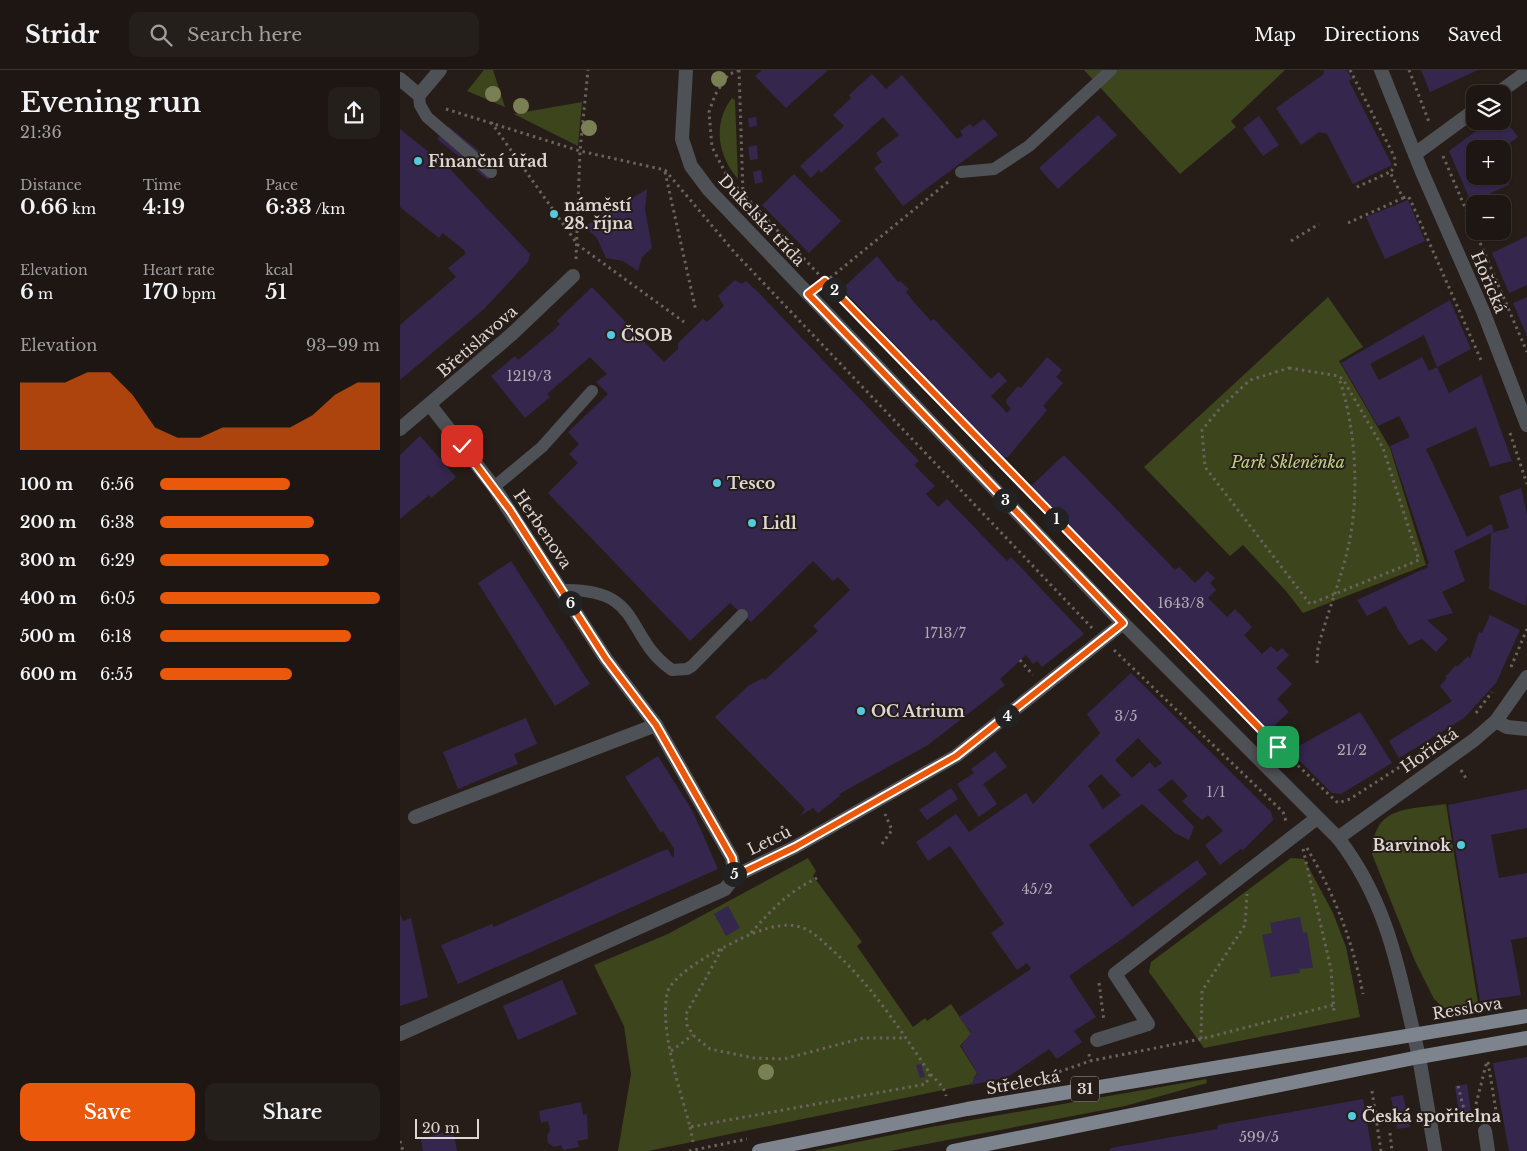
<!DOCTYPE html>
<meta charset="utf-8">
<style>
body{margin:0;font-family:"Libre Baskerville",serif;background:#251f1b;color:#f1f3f6;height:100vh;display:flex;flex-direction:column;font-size:19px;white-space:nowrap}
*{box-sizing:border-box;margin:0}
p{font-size:16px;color:#a09f9f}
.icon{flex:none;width:28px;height:28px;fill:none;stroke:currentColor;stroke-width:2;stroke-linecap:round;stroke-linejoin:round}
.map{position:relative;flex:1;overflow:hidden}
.side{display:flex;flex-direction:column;background:#1d1612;width:400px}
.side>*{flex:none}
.tools{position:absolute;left:1066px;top:15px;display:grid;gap:10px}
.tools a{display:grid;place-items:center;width:45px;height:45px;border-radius:10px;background:#1d1612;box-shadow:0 1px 4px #0004,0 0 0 1px #3b3532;font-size:25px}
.scale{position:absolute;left:15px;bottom:12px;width:64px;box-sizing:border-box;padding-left:5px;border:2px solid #ddd6d3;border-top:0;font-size:14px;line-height:18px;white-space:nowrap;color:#ddd6d3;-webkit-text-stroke:4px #271d18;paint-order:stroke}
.pin{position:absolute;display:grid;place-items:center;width:42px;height:42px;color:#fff;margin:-21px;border-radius:10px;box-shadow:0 2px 8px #0006}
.km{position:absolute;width:25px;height:25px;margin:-12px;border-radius:50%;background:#222;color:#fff;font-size:14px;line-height:25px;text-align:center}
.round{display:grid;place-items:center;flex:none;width:52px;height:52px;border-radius:10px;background:#251f1b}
.overview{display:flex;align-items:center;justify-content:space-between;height:85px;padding:0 20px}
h1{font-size:28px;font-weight:600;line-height:38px}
.metrics{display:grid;grid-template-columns:repeat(3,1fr);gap:8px;height:85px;padding:5px 20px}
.metrics div{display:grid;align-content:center}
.metrics b{font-size:21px;font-weight:600}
.metrics small{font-size:14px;font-weight:400}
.metrics p{font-size:14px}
.chart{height:140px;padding:10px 20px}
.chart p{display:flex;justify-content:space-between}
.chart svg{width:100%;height:90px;margin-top:5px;fill:#ea580c;opacity:.7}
.cta{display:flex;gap:10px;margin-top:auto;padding:10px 20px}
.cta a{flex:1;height:58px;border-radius:10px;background:#ea580c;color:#fff;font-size:20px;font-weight:600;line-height:58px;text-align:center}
.cta a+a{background:#251f1b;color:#f1f3f6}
ul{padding:0 20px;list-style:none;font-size:16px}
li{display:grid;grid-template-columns:80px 60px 1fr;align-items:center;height:38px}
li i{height:12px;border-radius:6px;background:#ea580c}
header{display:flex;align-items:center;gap:30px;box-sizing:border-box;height:70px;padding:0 25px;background:#1d1612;border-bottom:1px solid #3b3532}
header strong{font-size:24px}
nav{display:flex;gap:28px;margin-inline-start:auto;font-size:18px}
.search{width:350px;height:45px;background:#251f1b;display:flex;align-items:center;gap:12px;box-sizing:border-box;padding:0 18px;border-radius:10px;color:#a09f9f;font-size:19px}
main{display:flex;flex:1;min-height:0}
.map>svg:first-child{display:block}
</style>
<header>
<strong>Stridr</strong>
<div class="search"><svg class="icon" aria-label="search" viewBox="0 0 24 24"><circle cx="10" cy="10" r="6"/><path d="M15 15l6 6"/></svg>Search here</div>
<nav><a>Map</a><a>Directions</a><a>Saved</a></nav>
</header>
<main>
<section class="side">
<div class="overview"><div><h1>Evening run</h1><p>21:36</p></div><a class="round"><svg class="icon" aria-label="share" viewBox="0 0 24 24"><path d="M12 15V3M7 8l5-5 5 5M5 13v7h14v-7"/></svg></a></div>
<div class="metrics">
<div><p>Distance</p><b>0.66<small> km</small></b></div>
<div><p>Time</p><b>4:19</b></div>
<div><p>Pace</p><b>6:33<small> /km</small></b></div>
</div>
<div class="metrics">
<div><p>Elevation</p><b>6<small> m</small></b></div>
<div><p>Heart rate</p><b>170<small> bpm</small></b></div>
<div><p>kcal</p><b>51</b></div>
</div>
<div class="chart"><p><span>Elevation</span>93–99 m</p>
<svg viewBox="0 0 160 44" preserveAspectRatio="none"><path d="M0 44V11L10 11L20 11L30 6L40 6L50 17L60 33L70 38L80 38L90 33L100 33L110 33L120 33L130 27L140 17L150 11L160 11V44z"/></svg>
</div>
<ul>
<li><b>100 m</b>6:56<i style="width:59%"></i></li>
<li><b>200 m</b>6:38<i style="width:70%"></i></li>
<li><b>300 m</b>6:29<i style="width:77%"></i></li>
<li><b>400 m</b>6:05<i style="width:100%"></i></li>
<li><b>500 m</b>6:18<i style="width:87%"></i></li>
<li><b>600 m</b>6:55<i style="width:60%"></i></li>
</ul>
<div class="cta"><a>Save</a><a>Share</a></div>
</section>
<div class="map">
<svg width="1127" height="1081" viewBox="0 0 1127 1081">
<rect width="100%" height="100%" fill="#271d18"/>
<!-- green -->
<g fill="#3d451c">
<polygon points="84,0 93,0 105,37 67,21"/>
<polygon points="684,0 885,0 831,51 836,57 780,104"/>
<path d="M332 28 335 30 338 109C318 86 312 54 332 28Z"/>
<polygon points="182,32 178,76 114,44"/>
<polygon points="928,227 963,277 939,291 990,378 1026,495 903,543 886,521 843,475 830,486 744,397"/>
<path d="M1046 734 1078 933 1044 938 1034 929 1015 891 972 784C974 735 1006 740 1046 734Z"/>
<polygon points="408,788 416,801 413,806 462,872 457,876 513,957 525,948 527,951 551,934 571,964 560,976 577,1003 572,1014 248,1081 218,1081 231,1004 224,956 194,895 268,864"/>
<polygon points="891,788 904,789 933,843 946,877 960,947 804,978 749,902 751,892"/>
<polygon points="806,1009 807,1013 725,1036 490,1081 413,1081 531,1057"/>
</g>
<!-- building -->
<g fill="#35264d" fill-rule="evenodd">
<polygon points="362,0 428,0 386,38 355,6"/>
<polygon points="925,0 947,0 952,9 949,11 992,95 953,114 927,64 919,62 901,75 876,38 924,4 923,2"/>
<polygon points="1021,0 1078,0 1030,22"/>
<polygon points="472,4 486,19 502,5 557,69 563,65 560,61 570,54 573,57 584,49 598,65 503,136 474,98 482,92 476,83 499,65 483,47 421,103 419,100 411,108 400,96 444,56 433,45 451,28 449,25"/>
<polygon points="698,45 717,65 658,119 639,98"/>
<polygon points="859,46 879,75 863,86 843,58"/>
<polygon points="1102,46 1118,67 1101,79 1075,79 1075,106 1102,106 1105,112 1108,111 1109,115 1071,132 1049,81 1090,51 1102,51"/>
<polygon points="356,47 357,56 349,57 348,48"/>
<polygon points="48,56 99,97 88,110 37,69"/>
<polygon points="0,59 50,99 130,184 128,192 84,239 0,310 0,255 56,207 48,198 65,184 65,181 43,163 39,168 0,137"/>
<polygon points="357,75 358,89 350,90 348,77"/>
<polygon points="361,100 363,112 355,114 353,102"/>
<polygon points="394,104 441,151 409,183 362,135"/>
<polygon points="247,119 245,139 252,178 242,187 238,201 223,191 206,188 197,168 184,156 198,149 209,134 231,129"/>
<polygon points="1008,130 1025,171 985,189 966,147"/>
<polygon points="1127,166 1127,215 1109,223 1092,183"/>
<polygon points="477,186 498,212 500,211 509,219 506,222 513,231 531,251 534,249 591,309 599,302 607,311 591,326 607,343 611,339 606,333 607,329 618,316 621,318 647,287 662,300 656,307 663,313 643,336 647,340 608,387 602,387 442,219"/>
<polygon points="335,210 342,214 346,211 359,223 519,391 514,395 535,416 526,424 538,437 547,429 607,491 611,487 684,564 642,597 637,591 633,594 626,585 600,609 605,615 528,675 439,724 441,725 418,743 413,738 400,746 405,739 315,647 348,616 363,608 365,610 418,561 413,556 450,520 438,507 433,511 413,491 351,552 330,533 290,571 148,423 178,393 169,384 179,374 168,362 208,324 196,312 207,304 190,287 147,324 150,327 125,348 91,306 115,286 118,290 153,261 160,254 157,251 192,217 264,292 278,279 278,273 303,249 307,252 324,236 318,226"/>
<polygon points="1127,227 1127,266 1113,233"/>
<polygon points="1050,230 1071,279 1037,297 1024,265 970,294 979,310 1022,287 1029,301 1037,297 1049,323 1081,305 1112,391 1090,397 1076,357 1026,379 1067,467 1091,454 1094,461 1091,463 1109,458 1099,426 1121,418 1127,444 1127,523 1126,536 1089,519 1091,463 1054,481 1065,511 1042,522 1053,543 1027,550 1048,569 1036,582 1022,569 1009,575 999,561 986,536 967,546 957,530 1028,497 1027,494 1029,493 990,376 1010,367 999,346 978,356 941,293"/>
<polygon points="20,366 56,407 31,428 29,425 0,449 0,385"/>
<polygon points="664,385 775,500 779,497 795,513 807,501 815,508 810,513 816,520 808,528 827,547 835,539 852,557 844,565 862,584 871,576 877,582 882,578 889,585 876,598 892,614 877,629 889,642 869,661 630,417"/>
<polygon points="111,491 190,614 155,636 78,513"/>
<polygon points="1090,545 1120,560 1096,613 1064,648 999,688 989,671 1052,631 1040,616 1047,608 1045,607 1056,595 1057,597 1068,586 1070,589 1079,562 1082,563"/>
<path d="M731 603 871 742 873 750 843 780 841 779 820 795 805 775 823 761 808 745 802 750 794 743 782 731 788 726 772 709 758 720 794 757 789 770 775 763 742 734 689 775 732 837 797 790 807 804 725 867 669 906 696 947 674 961 682 972 657 989 649 979 602 1011 600 1009 571 1015 570 1013 573 1012 574 1006 578 1004 561 976 571 963 559 947 631 899 627 893 617 900 591 863 604 854 550 776 528 791 516 772 556 744 569 762 626 723 633 734 700 663 687 644ZM738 668 762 693 755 698 750 692 732 708 715 690ZM701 704 721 725 703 739 688 716Z"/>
<polygon points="960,642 992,693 941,724 932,723 890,681"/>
<polygon points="126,648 137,674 114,684 118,694 58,719 43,682"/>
<polygon points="595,681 607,697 583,714 597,734 579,747 557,714 574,703 571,699"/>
<polygon points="258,686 293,742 318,799 58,914 41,875 92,854 94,857 257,783 268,779 272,787 274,786 274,779 263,761 261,763 225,707"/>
<polygon points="551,718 558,729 527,750 519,740"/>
<polygon points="1127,719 1127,758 1091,765 1099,808 1127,803 1127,867 1111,870 1121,925 1080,931 1048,735"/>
<polygon points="328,836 340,858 326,866 314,844"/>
<polygon points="0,844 3,851 11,848 28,927 0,936"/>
<polygon points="900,847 903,863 907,862 913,898 899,899 900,903 871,907 862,865 872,863 870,853"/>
<polygon points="162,910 177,944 118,970 103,936"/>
<polygon points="1127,987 1127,1081 1109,1081 1093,993"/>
<polygon points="521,994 525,1007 520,1008 516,995"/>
<polygon points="1067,1014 1071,1042 1059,1043 1055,1016"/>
<polygon points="1003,1025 1010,1057 997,1059 991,1027"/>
<polygon points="963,1029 972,1081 709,1081 711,1078 817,1059 818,1055 829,1053"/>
<polygon points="181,1032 183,1045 187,1044 188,1069 177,1071 179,1077 163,1080 161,1075 154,1077 148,1073 147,1066 150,1060 148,1051 141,1053 139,1041"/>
<polygon points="53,1060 57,1081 23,1081 21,1069"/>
</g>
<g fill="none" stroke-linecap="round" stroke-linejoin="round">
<!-- path -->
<g stroke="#6a625d" stroke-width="3" stroke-dasharray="2.5 4" stroke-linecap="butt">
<polyline points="339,0 328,5 315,25 309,42 312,77 328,108 425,211 878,677 938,733 950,729 1029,678"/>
<polyline points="339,0 343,124"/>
<path d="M950 0 991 80C995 89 999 94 990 102"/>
<polyline points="1009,0 1029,52"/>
<polyline points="46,39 180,81 265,100 335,183 692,558"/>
<polyline points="91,52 178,175 284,252"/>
<polyline points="1043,86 1075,161"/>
<polyline points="265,102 296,241"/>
<polyline points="1003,128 1007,126 1010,129 1081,290"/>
<polyline points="948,153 1003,128 990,102 955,118"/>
<polyline points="1075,161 1127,282"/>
<polyline points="891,171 919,154"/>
<polyline points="176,189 180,81 188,0"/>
<polyline points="425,212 548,112"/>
<polygon points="889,298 939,306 944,311 983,378 1019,490 910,534 805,397 802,360 821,337 850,310"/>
<polyline points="1110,363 1127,414"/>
<polyline points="714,580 883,742 886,751"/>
<polyline points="620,590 633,605"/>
<path d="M917 593 918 578C927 544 940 512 948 478 960 427 956 357 939 308"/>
<polyline points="1111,597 1127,559"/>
<polyline points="1076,643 1092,622"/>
<polyline points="1061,700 1067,710"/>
<polyline points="482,774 492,760 485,744"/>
<path d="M907 778C935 826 952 869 963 924"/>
<polyline points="903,779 931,899 934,942"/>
<path d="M351 863C372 839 388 822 417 808"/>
<polyline points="322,879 286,944 287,955 293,965 310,979 354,988 384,989 463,968 506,968"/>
<polyline points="699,913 704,951"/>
<polyline points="801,969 802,921 845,855 847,824"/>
<polyline points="271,981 293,965"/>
<polyline points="689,984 690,991"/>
<polyline points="1088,992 1097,1047"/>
<path d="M530 1004 526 1014 290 1057C280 1018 260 964 267 924 269 910 299 891 311 884 335 872 375 847 403 858 414 862 422 871 430 878 471 914 499 958 529 1002 535 1010 544 1015 546 1026"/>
<polyline points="647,1006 690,991 801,969 933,935"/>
<polyline points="1058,1016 1067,1051"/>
<polyline points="972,1021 981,1081"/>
<polyline points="1067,1051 1074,1042 1087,991"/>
<polyline points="290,1057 293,1072"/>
<polyline points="990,1063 992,1081"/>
<polyline points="0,1071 3,1081"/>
<polyline points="289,1081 347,1069"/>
</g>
<!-- service -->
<g stroke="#4e5256" stroke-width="12">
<polyline points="19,25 20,35 27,47 91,102"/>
<polyline points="561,102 594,99 629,76 711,0"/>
<polyline points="94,417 142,377 192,321"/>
<path d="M162 520C245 518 223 566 272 600L287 599 292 596 342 545"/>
</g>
<!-- pedestrian -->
<g stroke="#4e5256" stroke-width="14">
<polyline points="112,264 173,206"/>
<polyline points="335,806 395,777 556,686 723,553"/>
</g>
<!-- minor -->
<g stroke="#4e5256" stroke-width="14">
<path d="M286 0 282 69 291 96 309 120 708 538 938 768C990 835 1000 907 1019 987"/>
<polyline points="981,0 1022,102 1083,241 1127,355"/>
<polyline points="0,9 19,25 40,0"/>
<polyline points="1097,24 1127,2"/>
<polyline points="1015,84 1075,40"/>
<polyline points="0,359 112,264"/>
<polyline points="1096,651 1107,657 1127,659"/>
<polyline points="15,747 256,655"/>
<polyline points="938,768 1074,670 1096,651 1127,607"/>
<polyline points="0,964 325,819 335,806 332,788 256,655 206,589 94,417 30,335"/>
<polyline points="697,970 748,954 715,904 917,748"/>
<polyline points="1085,1061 1088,1081"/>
</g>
<!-- tertiary -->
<polyline stroke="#4e5256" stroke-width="14" points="1019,987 1035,1081"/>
<!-- primary -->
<g stroke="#7d848d" stroke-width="14">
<polyline points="359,1081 567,1039 1127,946"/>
<polyline points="553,1081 1019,987 1127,968"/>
</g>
</g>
<!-- trees -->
<g fill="#7b8054">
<circle cx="319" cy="9" r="8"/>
<circle cx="93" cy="24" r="8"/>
<circle cx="121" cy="36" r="8"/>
<circle cx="189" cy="58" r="8"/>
<circle cx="366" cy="1002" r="8"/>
</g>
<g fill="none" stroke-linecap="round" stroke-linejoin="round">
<!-- route casing -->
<g stroke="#fff" stroke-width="10">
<polyline id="route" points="62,376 110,440 206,589 256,655 332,788 335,806 395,777 556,686 723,553 408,224 425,211 878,677"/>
</g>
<!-- route -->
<use href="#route" stroke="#ea580c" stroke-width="6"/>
</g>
<!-- markers -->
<g fill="#55cadf" stroke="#271d18" stroke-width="2">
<circle cx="18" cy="91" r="5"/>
<circle cx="154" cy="144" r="5"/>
<circle cx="211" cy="265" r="5"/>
<circle cx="317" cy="413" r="5"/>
<circle cx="352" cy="453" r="5"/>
<circle cx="461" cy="641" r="5"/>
<circle cx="1061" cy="775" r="5"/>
<circle cx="952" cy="1046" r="5"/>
</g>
<g text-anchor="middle" stroke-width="4" stroke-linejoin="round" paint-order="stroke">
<!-- number labels -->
<g font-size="14" fill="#b3aab2">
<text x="129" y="311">1219/3</text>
<text x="781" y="538">1643/8</text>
<text x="545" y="568">1713/7</text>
<text x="726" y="651">3/5</text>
<text x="952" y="685">21/2</text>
<text x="816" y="727">1/1</text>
<text x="637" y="824">45/2</text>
<text x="859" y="1072">599/5</text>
</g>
<!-- shield labels -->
<rect fill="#271d18" stroke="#a69e9b" stroke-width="1" x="671" y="1006.5" width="28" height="25" rx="4"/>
<g font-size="15" font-weight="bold" fill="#ddd6d3">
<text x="685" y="1024">31</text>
</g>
<!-- poi labels -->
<g font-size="16" font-weight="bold" fill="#ddd6d3" stroke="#271d18" text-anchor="start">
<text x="28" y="97">Finanční úřad</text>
<text x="164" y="141">náměstí<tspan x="164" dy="18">28. října</tspan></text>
<text x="221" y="271">ČSOB</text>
<text x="327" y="419">Tesco</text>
<text x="362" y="459">Lidl</text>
<text x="471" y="647">OC Atrium</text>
<text x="1051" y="781" text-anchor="end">Barvinok</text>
<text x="962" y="1052">Česká spořitelna</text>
</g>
<!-- street labels -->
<g font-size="16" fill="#ddd6d3" stroke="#271d18">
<text transform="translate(362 150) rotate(47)" y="6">Dukelská třída</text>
<text transform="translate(1089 212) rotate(67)" y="6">Hořická</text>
<text transform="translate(77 271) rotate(-41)" y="6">Břetislavova</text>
<text transform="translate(143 459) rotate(56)" y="6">Herbenova</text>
<text transform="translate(1029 680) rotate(-35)" y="6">Hořická</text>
<text transform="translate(369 770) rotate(-26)" y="6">Letců</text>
<text transform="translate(1067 938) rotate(-9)" y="6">Resslova</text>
<text transform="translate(623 1012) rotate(-10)" y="6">Střelecká</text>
</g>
<!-- park labels -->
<g font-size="16" font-style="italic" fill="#bfd185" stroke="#271d18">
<text x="888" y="398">Park Skleněnka</text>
</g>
</g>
</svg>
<div class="tools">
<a><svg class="icon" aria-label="layers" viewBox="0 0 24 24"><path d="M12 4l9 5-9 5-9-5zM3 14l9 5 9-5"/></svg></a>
<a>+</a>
<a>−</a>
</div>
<div class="scale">20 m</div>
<div class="pin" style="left:878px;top:677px;background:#1e9e55"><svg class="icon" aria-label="arrive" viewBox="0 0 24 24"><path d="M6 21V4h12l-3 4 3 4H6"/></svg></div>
<div class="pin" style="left:62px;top:376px;background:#d93025"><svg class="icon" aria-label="check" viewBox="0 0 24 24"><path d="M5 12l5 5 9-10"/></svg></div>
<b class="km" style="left:656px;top:449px">1</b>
<b class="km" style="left:434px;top:220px">2</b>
<b class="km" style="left:605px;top:430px">3</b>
<b class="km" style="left:607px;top:646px">4</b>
<b class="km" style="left:334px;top:804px">5</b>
<b class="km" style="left:170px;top:533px">6</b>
</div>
</main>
